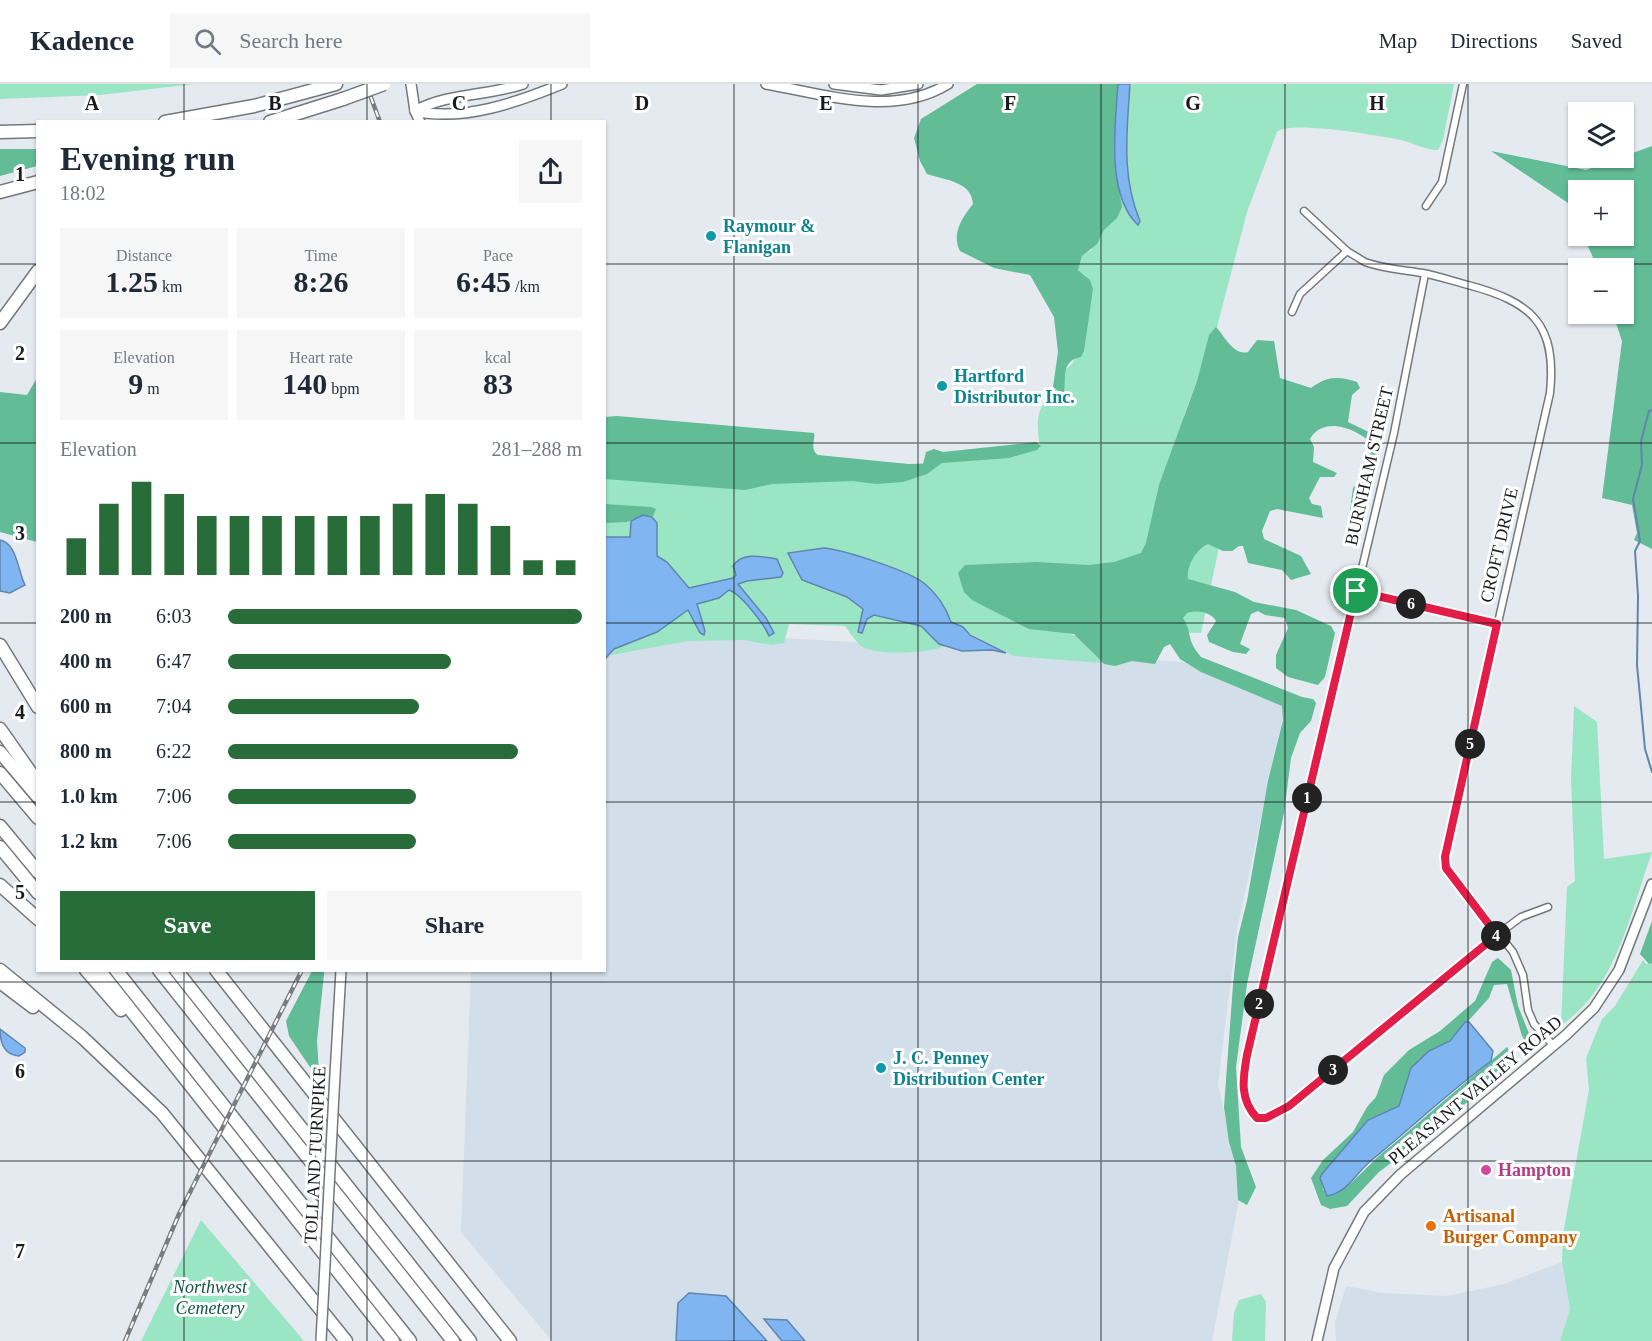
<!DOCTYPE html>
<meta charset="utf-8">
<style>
body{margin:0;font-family:Georgia,serif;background:#f6f6f7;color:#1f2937;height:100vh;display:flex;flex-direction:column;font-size:22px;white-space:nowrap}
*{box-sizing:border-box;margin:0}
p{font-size:20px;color:#747a83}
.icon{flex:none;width:33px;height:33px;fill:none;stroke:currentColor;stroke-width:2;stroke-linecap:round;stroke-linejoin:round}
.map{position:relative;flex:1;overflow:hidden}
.panel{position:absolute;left:36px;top:36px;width:570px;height:852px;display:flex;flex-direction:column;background:#fff;border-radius:0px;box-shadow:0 2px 4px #0004}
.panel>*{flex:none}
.tools{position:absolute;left:1568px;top:18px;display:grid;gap:12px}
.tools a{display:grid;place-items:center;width:66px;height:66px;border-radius:0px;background:#fff;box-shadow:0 2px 4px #0004;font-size:30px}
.pin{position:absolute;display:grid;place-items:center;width:51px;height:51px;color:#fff;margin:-26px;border:3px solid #fff;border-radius:50%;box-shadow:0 2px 6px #0007}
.km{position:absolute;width:30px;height:30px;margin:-15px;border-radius:50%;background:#222;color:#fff;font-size:16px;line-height:30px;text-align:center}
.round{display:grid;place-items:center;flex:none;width:63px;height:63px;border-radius:0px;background:#f6f6f7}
.head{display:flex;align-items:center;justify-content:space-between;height:102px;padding:0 24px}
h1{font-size:33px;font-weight:600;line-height:45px}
.figures{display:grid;grid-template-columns:repeat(3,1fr);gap:9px;height:102px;padding:6px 24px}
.figures div{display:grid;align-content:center;border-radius:0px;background:#f6f6f7;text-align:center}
.figures b{font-size:30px;font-weight:600}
.figures small{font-size:16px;font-weight:400}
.figures p{font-size:16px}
.chart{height:168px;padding:12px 24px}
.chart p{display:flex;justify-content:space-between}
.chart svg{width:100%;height:108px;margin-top:6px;stroke:#286d39;stroke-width:6}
.action{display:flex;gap:12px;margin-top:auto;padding:12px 24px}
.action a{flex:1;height:69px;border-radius:0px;background:#286d39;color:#fff;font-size:24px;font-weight:600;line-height:69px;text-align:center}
.action a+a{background:#f6f6f7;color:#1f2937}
ul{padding:0 24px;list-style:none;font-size:20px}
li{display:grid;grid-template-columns:96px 72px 1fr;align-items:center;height:45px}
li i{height:15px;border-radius:8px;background:#286d39}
header{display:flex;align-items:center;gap:36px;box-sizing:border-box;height:84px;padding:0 30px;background:#fff;border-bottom:2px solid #e0e1e3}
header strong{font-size:28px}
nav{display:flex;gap:33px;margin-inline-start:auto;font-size:21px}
.search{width:420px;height:54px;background:#f6f6f7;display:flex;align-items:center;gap:15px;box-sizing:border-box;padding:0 21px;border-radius:0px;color:#747a83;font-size:22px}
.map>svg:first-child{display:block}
</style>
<header>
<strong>Kadence</strong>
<div class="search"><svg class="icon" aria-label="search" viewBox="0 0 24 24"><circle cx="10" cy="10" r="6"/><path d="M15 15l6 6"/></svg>Search here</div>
<nav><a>Map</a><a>Directions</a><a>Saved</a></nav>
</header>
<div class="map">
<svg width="1652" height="1257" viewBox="0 0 1652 1257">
<rect width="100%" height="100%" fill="#e4eaef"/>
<!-- built -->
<g fill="#d2dee9">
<polygon points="684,548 1183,578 1285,623 1237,846 1218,1000 1241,1105 1212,1257 552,1257 461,1148 471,887 604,886 605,571"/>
<polygon points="1562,1178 1570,1225 1560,1257 1336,1257 1335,1239 1346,1202 1383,1209 1447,1212 1504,1200"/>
</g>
<!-- green -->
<g fill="#9ae5c3">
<polygon points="0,0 194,0 100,11 0,15"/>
<path d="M988 0H1454L1443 56 1438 66C1426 66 1413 59 1401 56 1380 52 1291 36 1277 48L1247 128 1217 243 1209 251 1197 297 1184 331 1242 353 1201 549 1057 546 1077 552 1102 579 1014 572 967 548 923 544 945 562C932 569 876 572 863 563 857 559 849 548 845 542L789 540 784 559 771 561 744 556 688 557 611 571 612 567 605 568V356L908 380 1014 373 1040 364C1036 332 1036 331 1053 303L1061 311 1065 286 1073 279 1093 205 1086 192 1078 186 1082 172 1092 165Z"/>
<path d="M1574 622 1597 638 1604 775 1652 768C1631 827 1616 905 1561 941L1567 803 1575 797 1571 695Z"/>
<polygon points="1643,876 1646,880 1652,879 1652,1257 1560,1257 1570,1225 1562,1178 1563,1150 1589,1006 1586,974 1602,935 1615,922"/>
<polygon points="201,1136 304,1257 141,1257"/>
<polygon points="1261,1210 1266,1218 1265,1257 1232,1257 1234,1229 1239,1216"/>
</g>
<!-- forest -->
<g fill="#62bc96">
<path d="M977 0H1118L1115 85 1122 123 1117 134 1104 146 1097 160 1082 172 1078 186 1090 196 1093 205 1084 267 1081 273C1058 277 1068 299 1063 311L1053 303 1058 268 1054 233 1030 191 994 184 960 167C951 150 962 134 973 120 972 97 944 96 927 90L920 77 914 54 921 35Z"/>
<polygon points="1652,62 1652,465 1634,456 1637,449 1632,421 1602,414 1622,257 1613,230 1623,230 1623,184 1598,184 1583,152 1623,152 1623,106 1578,106 1578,141 1568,119 1491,67 1586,86"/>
<polygon points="0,65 37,65 37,82 0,92"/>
<path d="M1216 243C1224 251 1233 272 1248 268L1257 256 1274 257 1280 294 1311 304C1327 292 1338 292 1357 298L1360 304 1352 311 1348 338 1377 352 1381 362 1361 437 1356 439 1349 434 1353 404C1369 389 1361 389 1368 374 1370 369 1373 366 1374 361 1359 346 1324 330 1310 355L1314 363 1313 378 1337 389 1334 393H1320L1309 414 1312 420 1321 422 1323 434 1277 425 1270 427 1262 447 1264 455 1301 472 1311 490 1291 496 1282 486 1248 479 1243 462H1239L1232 467H1223L1208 460C1196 465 1186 483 1188 495L1235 508 1254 518 1296 526 1331 542 1335 549 1325 593 1318 601 1288 593 1276 584V571L1288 544 1285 534 1265 531 1258 527 1251 530 1240 560 1250 565 1246 570 1233 568 1209 558 1207 551 1216 537C1210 527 1196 526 1187 529L1183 534C1193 549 1185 554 1201 573L1302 613 1313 615 1316 619 1311 637 1300 649 1291 674 1284 729 1247 900 1236 983 1241 1063 1256 1103 1247 1121 1238 1116 1236 1082 1229 1058 1224 1023 1233 901 1238 853 1247 817 1268 697 1283 636 1282 622 1201 588 1180 575 1170 560 1164 563 1155 580 1132 577 1115 582 1104 580 1074 550 1029 545 972 516 964 508 958 489 965 481 1037 478 1089 481 1114 478 1141 469 1146 459 1159 401 1197 297 1209 251Z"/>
<polygon points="37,294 37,458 0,448 0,308 27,311"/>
<path d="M617 332 814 349C816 354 809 365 818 371L908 380H923L926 368 934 365 943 368 1036 358 1041 362 1037 366 1009 374 942 379 927 390 903 398 876 400 853 397 772 400 745 406 605 395V333Z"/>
<polygon points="604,420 651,423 656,425 653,432 643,431 627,438 605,439"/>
<polygon points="1652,837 1652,879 1649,880 1640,870"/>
<path d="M1498 874 1511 886 1518 922 1532 957 1526 958 1522 952 1507 900 1494 901 1489 914 1450 957 1429 967 1408 991 1404 1015 1399 1022 1371 1034 1322 1091 1323 1106 1334 1111C1354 1101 1370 1077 1391 1062L1507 963 1513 974 1510 982 1427 1052 1379 1088 1347 1122 1330 1125 1321 1121 1311 1094 1323 1076 1353 1048 1367 1023 1376 1013 1384 991 1409 966 1440 947 1475 917 1492 878Z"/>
<polygon points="312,887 324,887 324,890 317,957 319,988 316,992 289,952 286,937"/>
</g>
<!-- water -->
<g fill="#7fb5f0" stroke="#6086b0" stroke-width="1.5">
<path d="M1118 0H1130C1127 47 1121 92 1140 137L1138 141C1106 111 1115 43 1118 0Z"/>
<path d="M643 431 652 433 657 439V472L667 478 689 504 733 494 736 491 733 482C743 467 763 473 777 475L783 489 781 493 747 497 738 500 766 534 774 549 769 552C764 540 741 510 729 506L719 514 697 520 705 547 704 551 700 549 688 526 657 548 614 565 605 575V453H630L631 437Z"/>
<path d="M0 456C17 459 18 488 25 501L10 509 0 507Z"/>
<path d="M824 464C844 466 910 487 925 500 937 510 946 524 951 538L963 543 970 551 1006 569 992 566 962 567 939 560 921 542 874 531 867 535 862 549 858 548 863 525 847 513 802 496 788 469Z"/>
<path d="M1465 938H1469L1493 967 1491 977C1450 1007 1412 1043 1373 1075 1357 1087 1348 1109 1327 1112L1320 1094 1322 1090 1368 1036 1399 1022 1411 984 1429 967 1450 957Z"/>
<path d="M0 945 25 964V968L19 972C4 971 0 959 0 945Z"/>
<polygon points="689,1209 726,1212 767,1257 676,1257 678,1219"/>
<polygon points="764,1235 787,1236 805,1257 782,1257"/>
</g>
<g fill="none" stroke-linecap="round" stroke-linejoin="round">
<!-- stream -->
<polyline stroke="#6086b0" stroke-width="2" points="1652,326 1649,327 1641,357 1642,381 1633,415 1640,457 1635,467 1638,512 1637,581 1645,665 1652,688"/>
<!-- street casing -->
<g stroke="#73787d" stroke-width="9">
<g id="street">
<polyline points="1426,122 1442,98 1463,0"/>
<path d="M1304 127 1347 167 1365 178C1384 185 1404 186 1423 189 1438 192 1453 197 1468 201 1532 218 1557 240 1550 309L1445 773 1446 784 1513 868 1523 891 1528 926 1534 940 1553 961"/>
<path d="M1425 190 1394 349 1247 971C1243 994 1239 1015 1257 1034H1266L1289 1022 1497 851 1521 833 1548 823"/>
<polyline points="1292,228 1300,210 1347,167"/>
<polyline points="1356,507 1497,540"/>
</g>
</g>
<!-- secondary casing -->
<g stroke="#73787d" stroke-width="12">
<g id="secondary">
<polyline points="411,0 415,27 420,38"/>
<path d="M766 0C824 10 893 34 948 0"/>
<polyline points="834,0 881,6 918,0"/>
<path d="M415 27C463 38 518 18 562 0"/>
<path d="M415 27C447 9 488 12 523 0"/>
<polyline points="334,1009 341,886"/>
<polyline points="1317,1257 1334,1184 1364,1128 1400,1091 1566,951 1594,924 1619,886 1652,800"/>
</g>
</g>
<!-- highway casing -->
<g stroke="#73787d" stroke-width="15">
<g id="highway">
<polyline points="165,38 254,22 336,0"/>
<polyline points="270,38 343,15"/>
<polyline points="0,48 38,47"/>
<polyline points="0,108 38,98"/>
<polyline points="0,239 38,187"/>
<polyline points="0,561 38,623"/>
<polyline points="0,645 38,699"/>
<polyline points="0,668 38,713"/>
<polyline points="0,689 38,734"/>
<polyline points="0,742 38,788"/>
<polyline points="0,763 38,809"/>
<polyline points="0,801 38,835"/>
<polyline points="0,886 82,953 162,1029 346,1257"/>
<polyline points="86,886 121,926"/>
<polyline points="99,886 393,1257"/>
<polyline points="116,886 410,1257"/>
<polyline points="159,886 453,1257"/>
<polyline points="176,886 470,1257"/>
<polyline points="216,886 510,1257"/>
<polyline points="0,898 33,923"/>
</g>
</g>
<!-- street -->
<use href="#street" stroke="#fff" stroke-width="6"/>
<!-- secondary -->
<use href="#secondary" stroke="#fff" stroke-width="9"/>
<!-- highway -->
<use href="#highway" stroke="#fff" stroke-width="12"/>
<!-- rail casing -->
<g stroke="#797c80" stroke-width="4.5">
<g id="rail">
<polyline points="366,0 380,38"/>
<polyline points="125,1257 179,1130 302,886"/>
</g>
</g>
<!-- rail -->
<use href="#rail" stroke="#fff" stroke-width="2" stroke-dasharray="7" stroke-linecap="butt"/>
<!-- secondary-bridge casing -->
<g stroke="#73787d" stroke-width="12" stroke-linecap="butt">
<polyline id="secondary-bridge" points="321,1257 334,1009"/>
</g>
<!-- highway-bridge casing -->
<g stroke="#73787d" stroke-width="15" stroke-linecap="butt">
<polyline id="highway-bridge" points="343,15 384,0"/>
</g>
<!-- secondary-bridge -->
<use href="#secondary-bridge" stroke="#fff" stroke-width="9"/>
<!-- highway-bridge -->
<use href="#highway-bridge" stroke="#fff" stroke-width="12"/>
</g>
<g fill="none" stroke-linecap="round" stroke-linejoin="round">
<!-- route casing -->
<g stroke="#fff" stroke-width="12">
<path id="route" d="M1356 507 1497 540 1445 773 1446 784 1497 851 1289 1022 1266 1034H1257C1239 1015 1243 994 1247 971Z"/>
</g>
<!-- route -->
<use href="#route" stroke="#e11d48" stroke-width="8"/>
</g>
<!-- grid -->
<path fill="none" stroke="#181a1c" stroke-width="1.5" stroke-opacity="0.55" d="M184 0V38M367 0V38M551 0V38M734 0V1257M918 0V1257M1101 0V1257M1285 0V1257M1468 0V1257M0 180H38M604 180H1652M0 359H38M604 359H1652M0 539H38M604 539H1652M0 718H38M604 718H1652M184 886V1257M367 886V1257M551 886V1257M0 898H1652M0 1077H1652"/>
<!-- markers -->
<g fill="#0f9aa8" stroke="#fff" stroke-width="2">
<circle cx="711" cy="152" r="6"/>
<circle cx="942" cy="302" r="6"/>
<circle cx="881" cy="984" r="6"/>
</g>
<circle fill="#d1479c" stroke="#fff" stroke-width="2" cx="1486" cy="1086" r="6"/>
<circle fill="#e8710a" stroke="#fff" stroke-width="2" cx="1431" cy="1142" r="6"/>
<g text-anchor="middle" stroke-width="6" stroke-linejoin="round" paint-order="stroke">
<!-- culture labels -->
<g font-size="18" font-weight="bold" fill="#0d838f" stroke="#fff" text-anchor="start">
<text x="723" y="148">Raymour &amp;<tspan x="723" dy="21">Flanigan</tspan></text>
<text x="954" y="298">Hartford<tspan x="954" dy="21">Distributor Inc.</tspan></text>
<text x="893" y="980">J. C. Penney<tspan x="893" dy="21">Distribution Center</tspan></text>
</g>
<!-- street labels -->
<g font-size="18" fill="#181a1c" stroke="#fff">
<text transform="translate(1369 382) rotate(-77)" y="6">BURNHAM STREET</text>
<text transform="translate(1499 461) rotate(-77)" y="6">CROFT DRIVE</text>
<text transform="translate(1475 1006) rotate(-40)" y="6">PLEASANT VALLEY ROAD</text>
<text transform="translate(315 1071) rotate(-87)" y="6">TOLLAND TURNPIKE</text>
</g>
<!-- hotel labels -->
<g font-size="18" font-weight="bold" fill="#b23c85" stroke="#fff" text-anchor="start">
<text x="1498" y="1092">Hampton</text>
</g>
<!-- food labels -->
<g font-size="18" font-weight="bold" fill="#c56008" stroke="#fff" text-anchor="start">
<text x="1443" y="1138">Artisanal<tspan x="1443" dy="21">Burger Company</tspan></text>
</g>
<!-- park labels -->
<g font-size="18" font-style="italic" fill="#11583f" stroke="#fff">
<text x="210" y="1209">Northwest<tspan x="210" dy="21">Cemetery</tspan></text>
</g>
</g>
<g font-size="20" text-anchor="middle" font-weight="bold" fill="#181a1c" stroke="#fff" stroke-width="6" stroke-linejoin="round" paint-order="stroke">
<text x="92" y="26">A</text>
<text x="275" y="26">B</text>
<text x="459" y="26">C</text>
<text x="642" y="26">D</text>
<text x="826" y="26">E</text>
<text x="1010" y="26">F</text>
<text x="1193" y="26">G</text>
<text x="1377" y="26">H</text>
<text x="20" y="97">1</text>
<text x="20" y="276">2</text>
<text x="20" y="456">3</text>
<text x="20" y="635">4</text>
<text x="20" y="815">5</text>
<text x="20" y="994">6</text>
<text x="20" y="1174">7</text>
</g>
</svg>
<div class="tools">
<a><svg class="icon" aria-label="layers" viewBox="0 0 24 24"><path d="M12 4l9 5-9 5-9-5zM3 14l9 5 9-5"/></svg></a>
<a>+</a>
<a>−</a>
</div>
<div class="pin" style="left:1356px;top:507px;background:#1e9e55"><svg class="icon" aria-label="arrive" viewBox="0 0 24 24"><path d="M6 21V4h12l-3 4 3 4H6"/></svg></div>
<b class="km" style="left:1307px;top:714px">1</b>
<b class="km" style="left:1259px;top:920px">2</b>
<b class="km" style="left:1333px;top:986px">3</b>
<b class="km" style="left:1496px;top:852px">4</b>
<b class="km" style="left:1470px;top:660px">5</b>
<b class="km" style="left:1411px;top:520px">6</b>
<section class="panel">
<div class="head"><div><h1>Evening run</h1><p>18:02</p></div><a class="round"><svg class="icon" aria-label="share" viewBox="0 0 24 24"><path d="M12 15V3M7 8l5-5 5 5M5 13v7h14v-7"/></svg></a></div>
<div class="figures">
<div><p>Distance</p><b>1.25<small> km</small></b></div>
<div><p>Time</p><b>8:26</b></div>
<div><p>Pace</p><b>6:45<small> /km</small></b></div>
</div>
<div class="figures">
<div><p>Elevation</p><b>9<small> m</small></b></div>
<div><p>Heart rate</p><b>140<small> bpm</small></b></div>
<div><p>kcal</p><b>83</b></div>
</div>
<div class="chart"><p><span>Elevation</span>281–288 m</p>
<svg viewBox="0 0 160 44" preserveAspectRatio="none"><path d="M5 44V29M15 44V15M25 44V6M35 44V11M45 44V20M55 44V20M65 44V20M75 44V20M85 44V20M95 44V20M105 44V15M115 44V11M125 44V15M135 44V24M145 44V38M155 44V38"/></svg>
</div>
<ul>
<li><b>200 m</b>6:03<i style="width:100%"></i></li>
<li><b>400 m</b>6:47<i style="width:63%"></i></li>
<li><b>600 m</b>7:04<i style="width:54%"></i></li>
<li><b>800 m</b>6:22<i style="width:82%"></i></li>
<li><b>1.0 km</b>7:06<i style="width:53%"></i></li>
<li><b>1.2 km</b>7:06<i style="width:53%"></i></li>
</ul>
<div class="action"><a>Save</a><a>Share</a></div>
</section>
</div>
